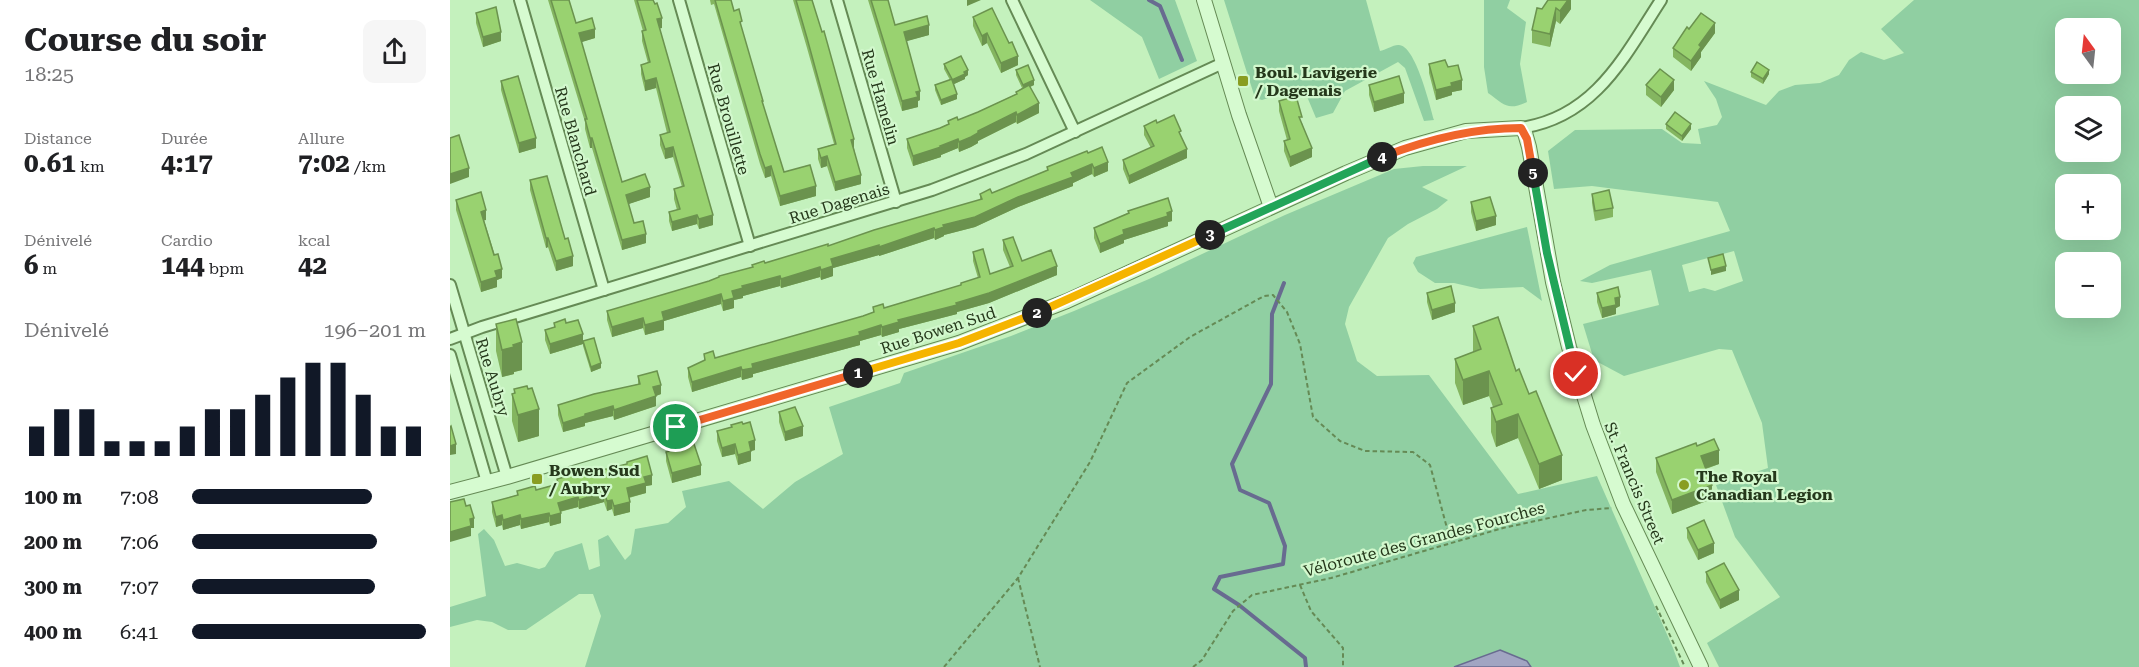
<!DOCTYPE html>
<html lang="fr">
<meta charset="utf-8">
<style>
body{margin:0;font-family:"Roboto Serif",serif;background:#f6f6f6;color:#202124;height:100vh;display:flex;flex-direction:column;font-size:22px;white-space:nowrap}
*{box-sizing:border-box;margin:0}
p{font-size:20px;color:#757577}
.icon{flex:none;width:33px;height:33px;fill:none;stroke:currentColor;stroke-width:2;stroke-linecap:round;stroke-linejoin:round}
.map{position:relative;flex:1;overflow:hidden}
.side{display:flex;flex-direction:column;background:#fff;width:450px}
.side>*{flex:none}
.needle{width:39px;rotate:345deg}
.tools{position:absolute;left:1605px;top:18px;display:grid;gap:12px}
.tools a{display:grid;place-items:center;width:66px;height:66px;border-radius:12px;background:#fff;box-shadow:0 6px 24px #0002;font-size:30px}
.pin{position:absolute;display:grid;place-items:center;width:51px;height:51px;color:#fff;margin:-26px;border:3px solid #fff;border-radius:50%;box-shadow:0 2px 6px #0007}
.km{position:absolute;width:30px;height:30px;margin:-15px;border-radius:50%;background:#222;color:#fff;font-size:16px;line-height:30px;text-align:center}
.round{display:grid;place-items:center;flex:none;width:63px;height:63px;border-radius:12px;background:#f6f6f6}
.overview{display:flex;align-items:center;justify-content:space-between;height:102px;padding:0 24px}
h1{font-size:33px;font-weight:700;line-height:45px}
.metrics{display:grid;grid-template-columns:repeat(3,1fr);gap:9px;height:102px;padding:6px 24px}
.metrics div{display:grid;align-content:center}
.metrics b{font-size:26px;font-weight:700}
.metrics small{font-size:16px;font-weight:400}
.metrics p{font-size:16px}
.chart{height:168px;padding:12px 24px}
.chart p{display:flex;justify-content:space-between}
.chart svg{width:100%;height:108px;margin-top:6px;stroke:#111827;stroke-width:6}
ul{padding:0 24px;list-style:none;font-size:20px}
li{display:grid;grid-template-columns:96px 72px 1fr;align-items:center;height:45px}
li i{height:15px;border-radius:8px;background:#111827}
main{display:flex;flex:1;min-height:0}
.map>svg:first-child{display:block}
</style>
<main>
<section class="side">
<div class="overview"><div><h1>Course du soir</h1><p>18:25</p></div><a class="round"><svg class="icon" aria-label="share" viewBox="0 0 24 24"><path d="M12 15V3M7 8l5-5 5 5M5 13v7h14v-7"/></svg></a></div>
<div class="metrics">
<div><p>Distance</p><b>0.61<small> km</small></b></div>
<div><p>Durée</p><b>4:17</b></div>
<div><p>Allure</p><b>7:02<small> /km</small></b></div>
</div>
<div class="metrics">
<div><p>Dénivelé</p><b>6<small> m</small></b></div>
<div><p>Cardio</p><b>144<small> bpm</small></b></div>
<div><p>kcal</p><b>42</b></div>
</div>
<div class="chart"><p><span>Dénivelé</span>196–201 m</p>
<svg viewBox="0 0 160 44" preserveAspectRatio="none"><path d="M5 44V32M15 44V25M25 44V25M35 44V38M45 44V38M55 44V38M65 44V32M75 44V25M85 44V25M95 44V19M105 44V12M115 44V6M125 44V6M135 44V19M145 44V32M155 44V32"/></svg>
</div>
<ul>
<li><b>100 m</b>7:08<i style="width:77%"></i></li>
<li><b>200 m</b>7:06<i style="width:79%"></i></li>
<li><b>300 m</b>7:07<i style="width:78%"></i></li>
<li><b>400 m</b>6:41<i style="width:100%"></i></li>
</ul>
</section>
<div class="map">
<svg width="1689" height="667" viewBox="0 0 1689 667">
<rect width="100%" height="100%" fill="#c4f1bd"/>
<!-- green -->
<g fill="#90cfa2" fill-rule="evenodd">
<polygon points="640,0 725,0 747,61 709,79 692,37"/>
<path d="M774 0H916L930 51C935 50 943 45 948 45 965 43 980 106 984 120L974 121 955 68 948 62 895 91 883 113 866 118 853 87 812 100 805 98Z"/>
<path d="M1034 0H1060L1057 8 1076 22 1070 64 1077 102C1057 111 1055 105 1038 93L1034 67Z"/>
<path d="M1464 0H1689V667H1269L1257 643 1330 597 1285 537 1266 485 1318 468 1312 423 1282 350 1269 349 1174 376 1144 360 1133 324 1209 305 1201 270 1142 283 1130 281 1160 265 1280 231 1268 202 1142 186 1104 189 1098 151 1125 130 1212 129 1232 143 1251 144 1248 129 1267 125 1272 117 1266 99 1254 81 1316 105 1329 91 1345 85 1370 83 1389 75 1399 60 1411 52 1434 60 1454 53 1431 29ZM1616 28H1660V74H1616ZM1616 106H1660V152H1616ZM1660 184V230H1616V184ZM1284 251 1293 281 1265 291 1254 288 1239 292 1232 265ZM1660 262V308H1616V262Z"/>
<polygon points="973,166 1017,166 972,187 998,200 987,209 958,224 938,238 899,307 895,324 907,361 927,376 979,375 1068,494 1147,476 1223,648 1230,667 1081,667 1077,661 1050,650 1004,667 135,667 151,616 143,594 129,594 76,630 58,630 42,622 27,620 0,627 0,607 36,596 28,534 34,529 44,540 55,566 67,563 89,569 95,567 105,552 132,543 139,570 150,566 148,540 158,535 175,560 181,554 185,529 218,523 236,507 232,491 279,481 313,509 345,482 393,454 379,407 450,383 454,373 561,336 624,311 699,279 835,215 944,169"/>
<polygon points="1077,227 1092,301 1073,287 1030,289 1004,283 985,283 968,272 963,263 966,257"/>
</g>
<!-- water -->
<polygon fill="#a1a5c2" stroke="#686b90" stroke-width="1.5" points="1050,650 1077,661 1081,667 1004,667"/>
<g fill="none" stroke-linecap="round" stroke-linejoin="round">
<!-- stream -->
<g stroke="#686b90" stroke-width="4">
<polyline points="699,0 710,6 732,60"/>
<polyline points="834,283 822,314 821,384 782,464 790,490 819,503 835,546 833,564 770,577 764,589 789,605 855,658 856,667"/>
</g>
<!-- minor casing -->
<g stroke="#658a55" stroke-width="14">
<g id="minor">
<polyline points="70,0 154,290"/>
<polyline points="229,0 300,246"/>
<polyline points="387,0 446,202"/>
<polyline points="562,0 625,132"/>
<path d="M1071 128C1145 117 1174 57 1211 0"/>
<polyline points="0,285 57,477"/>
<polyline points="0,339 32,327 482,190 576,154 773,63"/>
<polyline points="0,355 37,482"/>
</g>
</g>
<!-- tertiary casing -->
<g stroke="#658a55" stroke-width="16">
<g id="tertiary">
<polyline points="754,0 789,115 821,207"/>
<polyline points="0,492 57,477 509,343 617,301 896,173 955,148 1016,131 1071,128 1075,133 1079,147 1103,282 1119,347 1143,425 1173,504 1251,667"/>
</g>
</g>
<!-- path -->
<g stroke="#658a55" stroke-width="2" stroke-dasharray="4.5 3" stroke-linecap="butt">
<polyline points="568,578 590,667"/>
<polyline points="850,585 861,611 893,648 893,667"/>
<polyline points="1206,606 1235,667"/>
<polyline points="494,667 568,578 640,462 677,383 740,337 814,296 823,295 837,312 850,344 863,417 890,441 915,451 963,452 980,465 1001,543"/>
<polyline points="743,667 752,660 783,611 802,595 881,578 1053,528 1136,510 1162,508"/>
</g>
<!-- minor -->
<use href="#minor" stroke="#d6fbd0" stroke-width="10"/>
<!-- tertiary -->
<use href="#tertiary" stroke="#d6fbd0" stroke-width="14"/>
</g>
<!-- wall -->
<g fill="#84b560">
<polygon points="98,0 119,0 126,23 145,38 131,42 172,182 200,197 178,204 184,223 196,243 172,250 142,148 140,148 135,129 135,122"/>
<polygon points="184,0 203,0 212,28 209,28 263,225 249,229 247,224 222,231 219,221 219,212 227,210 224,199 224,189 232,187 223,157 215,159 210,145 210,135 217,133 206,88 195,91 191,74 191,65 198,63 192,41 192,31 193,31"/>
<polygon points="260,0 281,0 284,11 292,29 313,107 334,172 366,196 330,206 321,176 315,178 310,164 264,4 261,5"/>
<polygon points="343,0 362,0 404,148 411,184 385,191 377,166 371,168 368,159 368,149 384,144 357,48"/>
<polygon points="418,0 438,0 445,25 479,35 456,41 470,100 468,101 468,107 452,111"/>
<polygon points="1121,0 1121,9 1110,24 1106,21 1100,47 1082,43 1082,30 1092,9"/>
<polygon points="26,13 51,41 33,47 26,23"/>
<polygon points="523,17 568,65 551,73 537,43 532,46 523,26"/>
<polygon points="1239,29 1265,33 1251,52 1251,57 1241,71 1223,57 1223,48"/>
<polygon points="494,64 518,75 515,77 515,79 504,84 507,99 491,105 485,90 485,85 500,80 494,69"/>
<polygon points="979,64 998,67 1012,90 1002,92 1002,95 986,100 979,73"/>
<polygon points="566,70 584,85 580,87 589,113 567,124 566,122 528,141 528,143 521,147 509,152 508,148 491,155 491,157 463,166 457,148 457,139 490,128 498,124 498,121 508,120 528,112 566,94 566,92 572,88 566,75"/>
<polygon points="1301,72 1319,74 1313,84 1301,77"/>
<polygon points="51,81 86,148 69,153 51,90"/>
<polygon points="919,85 954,103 924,112 919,95"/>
<polygon points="1196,85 1224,90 1211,107 1196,95"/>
<polygon points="829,101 852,123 862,157 840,167 834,151 834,141 837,140 829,111"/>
<polygon points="707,123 731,138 737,158 679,184 673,169 673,160 701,148 694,135 694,126"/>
<polygon points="1216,124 1241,129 1232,141 1216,129"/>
<polygon points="638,153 658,171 644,177 642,174 623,183 623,186 568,207 525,227 494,235 494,236 485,240 484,238 429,256 429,255 383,268 383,276 371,280 370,277 331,288 330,286 293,296 293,298 284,300 284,308 273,311 271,304 214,321 214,330 195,335 193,328 162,337 157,320 157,311 259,281 302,267 302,265 315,263 378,246 530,200 530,194 542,193 597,171 597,167"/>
<polygon points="80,180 123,266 106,271 98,247 96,248 80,190"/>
<polygon points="1142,194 1163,208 1163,217 1145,221 1142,203"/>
<polygon points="6,200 36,220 34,220 52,278 47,280 47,287 31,292 6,210"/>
<polygon points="1021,202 1046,225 1026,231 1021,212"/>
<polygon points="678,211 722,221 718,222 718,226 674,240 674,243 650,253 644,238 644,228 678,213"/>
<polygon points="553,240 572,261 607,275 539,303 507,312 507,314 449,329 449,332 432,337 431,335 410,341 410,345 303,374 303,377 292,380 291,377 242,392 238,377 238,368 254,361 254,354 265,358 413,316 423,312 423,307 434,308 511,286 511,283 528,278 523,261 523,252 540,274 560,267 553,250"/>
<polygon points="977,293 1005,312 982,320 977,302"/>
<polygon points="1147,293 1170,306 1166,308 1166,314 1152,318 1147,302"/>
<polygon points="104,323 116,323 133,344 100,354 95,340 95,330 104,327"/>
<polygon points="46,324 72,370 64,372 64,374 52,377 46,351"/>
<polygon points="1023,326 1066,371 1112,480 1089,489 1068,438 1046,447 1041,432 1041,408 1043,407 1039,396 1013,405 1005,383 1005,359 1023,352"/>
<polygon points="133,341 151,368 141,372 133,346"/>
<polygon points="188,376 211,394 206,396 206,406 164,420 163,416 135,423 135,426 113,432 108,415 108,405 188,384"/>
<polygon points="64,389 89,436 68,442 62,421 62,394 64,393"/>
<polygon points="329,412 353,436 335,441 329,422"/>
<polygon points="281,425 305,450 301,451 301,461 288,465 285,454 272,457 267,441 267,431 281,427"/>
<polygon points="1247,446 1269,464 1256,469 1262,499 1222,514 1206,472 1206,458"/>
<polygon points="216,452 251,475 222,483 216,461"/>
<polygon points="121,473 202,485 196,486 196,493 179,498 180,512 164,516 162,509 157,511 154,502 129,509 128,507 110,512 111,523 100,526 99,522 71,529 70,525 53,530 52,525 46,527 42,512 42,502 67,495 67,491 86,490 107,484 107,479 121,475"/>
<polygon points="1237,528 1264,553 1248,560 1237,538"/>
<polygon points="1256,572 1289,600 1270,609 1256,582"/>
</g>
<!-- shaded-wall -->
<g fill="#6b934e">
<polygon points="517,0 531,0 517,6"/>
<polygon points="1118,0 1121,0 1121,9 1110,24 1110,11"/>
<polygon points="1106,8 1106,21 1100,47 1100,34"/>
<polygon points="212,18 212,28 207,29 207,19"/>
<polygon points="1265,23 1265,33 1251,52 1251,57 1241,71 1241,61 1249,45"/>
<polygon points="479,25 479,35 454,42 454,32"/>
<polygon points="145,29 145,38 129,43 129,33"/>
<polygon points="51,32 51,41 33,47 33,37"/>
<polygon points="537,33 537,43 532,46 532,36"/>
<polygon points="568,56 568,65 551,73 551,63"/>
<polygon points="518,70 518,75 515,77 515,79 502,85 502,80"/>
<polygon points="1319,70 1319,74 1313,84 1313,79"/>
<polygon points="206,78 206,88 195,91 195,81"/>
<polygon points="584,80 584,85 573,90 573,85"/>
<polygon points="1012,80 1012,90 1002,92 1002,95 986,100 986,90 1001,83"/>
<polygon points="1224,80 1224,90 1211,107 1211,97"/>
<polygon points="470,91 470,100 468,101 468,107 452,111 452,101 466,92"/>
<polygon points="954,93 954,103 924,112 924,102"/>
<polygon points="507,94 507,99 491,105 491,100"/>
<polygon points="589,103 589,113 567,124 567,115"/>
<polygon points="566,112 566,122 528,141 528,143 521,147 509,152 509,142 528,131"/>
<polygon points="1241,124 1241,129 1232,141 1232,136"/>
<polygon points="86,138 86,148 69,153 69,143"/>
<rect x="140" y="138" width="2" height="10"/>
<polygon points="404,139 404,148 401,149 401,140"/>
<polygon points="508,139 508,148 491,155 491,157 463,166 463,156"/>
<polygon points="223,147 223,157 215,159 215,149"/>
<polygon points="862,148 862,157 840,167 840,157"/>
<polygon points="737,149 737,158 679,184 679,176"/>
<polygon points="377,156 377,166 371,168 371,158"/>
<polygon points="658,162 658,171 644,177 644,168"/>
<polygon points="642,164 642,174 623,183 623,186 568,207 525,227 494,235 494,236 485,240 485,230 493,225 621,173"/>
<polygon points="321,166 321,176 315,178 315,168"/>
<polygon points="19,168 19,177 0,184 0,174"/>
<polygon points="411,175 411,184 385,191 385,182"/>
<polygon points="366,186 366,196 330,206 330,196"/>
<polygon points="200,187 200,197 176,205 176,195"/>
<polygon points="36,210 36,220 31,221 31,212"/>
<polygon points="722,211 722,221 718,222 718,226 674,240 674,243 650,253 650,244 673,230"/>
<polygon points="247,215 247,224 222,231 222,222"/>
<polygon points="263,215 263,225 249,229 249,219"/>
<polygon points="1046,216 1046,225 1026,231 1026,221"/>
<polygon points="484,228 484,238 429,256 429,247"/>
<polygon points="196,234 196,243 172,250 172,240"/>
<polygon points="96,238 98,238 98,247 96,248"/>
<polygon points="429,245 429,255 383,268 383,276 371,280 371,270 381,259"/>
<polygon points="123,256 123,266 106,271 106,261"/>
<polygon points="607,266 607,275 539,303 507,312 507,314 449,329 449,332 432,337 432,327 448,320 506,303"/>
<polygon points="1276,266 1276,271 1261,275 1261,270"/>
<polygon points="370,267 370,277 331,288 331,279"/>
<polygon points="52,269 52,278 47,280 47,287 31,292 31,282 45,271"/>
<polygon points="330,276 330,286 293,296 293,298 284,300 284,308 273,311 273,301 282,291 292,286"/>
<polygon points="271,294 271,304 214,321 214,330 195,335 195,325 212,312"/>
<polygon points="1170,297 1170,306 1166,308 1166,314 1152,318 1152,308 1165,298"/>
<polygon points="1005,303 1005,312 982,320 982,310"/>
<polygon points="193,318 193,328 162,337 162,327"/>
<polygon points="431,325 431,335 410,341 410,345 303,374 303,377 292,380 292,370 302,364"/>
<polygon points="133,334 133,344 100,354 100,344"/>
<polygon points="72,342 72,370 64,372 64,374 52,377 52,350 63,345"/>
<polygon points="151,363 151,368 141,372 141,367"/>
<polygon points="291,367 291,377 242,392 242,382"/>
<polygon points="1039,371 1039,396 1013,405 1013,380"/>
<polygon points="211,385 211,394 203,397 203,387"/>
<polygon points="206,396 206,406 164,420 164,410"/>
<polygon points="163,406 163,416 135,423 135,426 113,432 113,423 135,414"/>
<polygon points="89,409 89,436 68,442 68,415"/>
<polygon points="1068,414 1068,438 1046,447 1046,422"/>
<polygon points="353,426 353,436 335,441 335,432"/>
<polygon points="305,440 305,450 301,451 301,461 288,465 288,455 299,442"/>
<polygon points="6,444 6,454 0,455 0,446"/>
<polygon points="285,444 285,454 272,457 272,448"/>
<polygon points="1269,450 1269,464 1251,470 1251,456"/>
<polygon points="1112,455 1112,480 1089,489 1089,464"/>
<polygon points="251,465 251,475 222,483 222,473"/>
<polygon points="202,475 202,485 196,486 196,493 177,498 177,488 194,477"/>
<polygon points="1262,485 1262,499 1222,514 1222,500"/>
<polygon points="154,492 154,502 129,509 129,500"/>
<polygon points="128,497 128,507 108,512 108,503"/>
<polygon points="162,500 162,509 157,511 157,501"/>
<polygon points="180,502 180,512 164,516 164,506"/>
<polygon points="99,513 99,522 71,529 71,519"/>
<polygon points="111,513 111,523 100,526 100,516"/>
<polygon points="52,515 52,525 46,527 46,517"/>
<polygon points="70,515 70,525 53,530 53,520"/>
<polygon points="24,518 24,528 21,528 21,536 0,542 0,532 20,519"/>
<polygon points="1264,543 1264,553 1248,560 1248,550"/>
<polygon points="1289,590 1289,600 1270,609 1270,600"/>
</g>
<!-- building -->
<g fill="#99d270" stroke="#6b934e" stroke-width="1.5">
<polygon points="101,0 119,0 126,23 142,18 145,29 129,33 172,182 195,174 200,187 176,195 184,223 193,221 196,234 172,240 142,138 140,138 135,119 137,119"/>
<polygon points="187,0 203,0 205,4 207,3 212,18 207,19 263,215 249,219 247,215 222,222 219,212 230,209 224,189 234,186 223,147 215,149 210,135 220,132 206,78 195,81 191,65 200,62 192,31 196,30"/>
<polygon points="265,0 281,0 284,11 289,9 292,21 290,22 313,101 312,101 334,172 360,165 366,186 330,196 321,166 315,168 310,154"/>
<polygon points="346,0 362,0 372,32 374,31 404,139 401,140 411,175 385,182 377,156 371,158 368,149 386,144 357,38"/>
<polygon points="421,0 438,0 445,25 477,16 479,25 454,32 470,91 466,92 468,97 452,101"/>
<polygon points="1098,0 1118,0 1110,11 1106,8 1100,34 1082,30 1087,8 1092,9"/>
<polygon points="46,7 51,32 33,37 26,13"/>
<polygon points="542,8 559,43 562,42 568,56 551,63 537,33 532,36 523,17"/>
<polygon points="1251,13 1265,23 1249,45 1251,47 1241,61 1223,48 1237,27 1239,29"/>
<polygon points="511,56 518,70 514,72 515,74 502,80 507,94 491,100 485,85 502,79 494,64"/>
<polygon points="995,60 998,67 1008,65 1012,80 1001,83 1002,86 986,90 979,64"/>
<polygon points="1307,62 1319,70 1313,79 1301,72"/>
<polygon points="578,65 584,80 573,85 566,70"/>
<polygon points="1210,69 1224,80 1211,97 1196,85"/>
<polygon points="68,76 86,138 69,143 51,81"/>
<polygon points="949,76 954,93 924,102 919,85"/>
<polygon points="579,85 589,103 567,115 566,112 528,131 528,133 521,137 509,142 508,139 490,146 491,147 463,156 457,139 490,128 499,124 498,121 507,117 508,120 528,112 567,94 566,92"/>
<polygon points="846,96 852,117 849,117 862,148 840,157 834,141 840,139 829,101"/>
<polygon points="1225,112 1241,124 1232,136 1216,124"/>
<polygon points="724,115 731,131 729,132 737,149 679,176 673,160 704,146 694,126 706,120 707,123"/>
<polygon points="9,135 19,168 0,174 0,138"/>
<polygon points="652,147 658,162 644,168 642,164 621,173 623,177 568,197 525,217 493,225 494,227 485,230 484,228 429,247 429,245 381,259 383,266 371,270 370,267 331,279 330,276 292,286 293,288 282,291 284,298 273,301 271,294 212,312 214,320 195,325 193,318 162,327 157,311 259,281 269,277 269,276 303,267 302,265 314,261 315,263 378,244 378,246 424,230 532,199 530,194 540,189 542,193 598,170 597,167 637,151 638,153"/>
<polygon points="97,176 115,239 118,238 123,256 106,261 98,238 96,238 80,180"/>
<polygon points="1159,190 1163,208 1145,211 1142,194"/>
<polygon points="31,192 36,210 31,212 44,255 48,254 52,269 45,271 47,277 31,282 6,200"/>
<polygon points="1040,197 1046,216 1026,221 1021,202"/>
<polygon points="718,198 722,211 717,213 718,216 673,230 674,234 650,244 644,228 679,213 678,211"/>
<polygon points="563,237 572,261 601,250 607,266 539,293 506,303 507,305 448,320 449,322 432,327 431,325 409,332 410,335 302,364 303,368 292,370 291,367 242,382 238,368 255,360 254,354 263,351 265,358 413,316 424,312 423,307 433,304 434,308 511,285 511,283 530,277 523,252 533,249 540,274 563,266 553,240"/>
<polygon points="1273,254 1276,266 1261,270 1258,258"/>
<polygon points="1001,286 1005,303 982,310 977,293"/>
<polygon points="1168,287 1170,297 1165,298 1166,305 1152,308 1147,293"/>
<polygon points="1048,317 1066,371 1069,369 1079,394 1086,391 1112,455 1089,464 1068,414 1046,422 1041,408 1052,404 1039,371 1013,380 1005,359 1031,349 1023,326"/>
<polygon points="66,319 72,342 63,345 64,347 52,350 46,324"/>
<polygon points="115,319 116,323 128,320 133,334 100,344 95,330 105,327 104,323"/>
<polygon points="144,338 151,363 141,367 133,341"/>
<polygon points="207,371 211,385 203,387 206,396 164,410 163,406 135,414 135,416 113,423 108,405 144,394 190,384 188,376"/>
<polygon points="77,386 78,389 82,388 89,409 68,415 62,394 65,393 64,389"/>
<polygon points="345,407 353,426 335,432 329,412"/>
<polygon points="292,422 293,424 300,422 305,440 299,442 301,451 288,455 285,444 272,448 267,431 282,427 281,425"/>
<polygon points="1,426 6,444 0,446 0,427"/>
<polygon points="1264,439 1269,450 1251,456 1262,485 1222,500 1206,458 1246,443 1247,446"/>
<polygon points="244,444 251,465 222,473 216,452"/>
<polygon points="197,456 202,475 194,477 196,483 177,488 180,502 164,506 162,500 157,501 154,492 129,500 128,497 108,503 111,513 100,516 99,513 71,519 70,515 53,520 52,515 46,517 42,502 68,495 67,491 85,486 86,490 108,484 107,479 122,475 121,473 131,470 132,475 177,464 177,462"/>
<polygon points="14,499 16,506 20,505 24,518 20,519 21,526 0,532 0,502"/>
<polygon points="1254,520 1264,543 1248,550 1237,528"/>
<polygon points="1274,563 1289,590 1270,600 1256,572"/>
</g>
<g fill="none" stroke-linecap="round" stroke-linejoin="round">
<!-- split-1 casing -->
<g stroke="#fff" stroke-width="12">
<polyline id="split-1" points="226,427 408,373"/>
</g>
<!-- split-2 casing -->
<g stroke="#fff" stroke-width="12">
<polyline id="split-2" points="408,373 509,343 587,313"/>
</g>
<!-- split-3 casing -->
<g stroke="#fff" stroke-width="12">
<polyline id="split-3" points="587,313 760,235"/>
</g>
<!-- split-4 casing -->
<g stroke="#fff" stroke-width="12">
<polyline id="split-4" points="760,235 932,157"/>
</g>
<!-- split-5 casing -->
<g stroke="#fff" stroke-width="12">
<path id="split-5" d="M932 157C978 139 1022 128 1071 128L1077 139 1083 173"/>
</g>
<!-- split-6 casing -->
<g stroke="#fff" stroke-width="12">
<polyline id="split-6" points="1083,173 1097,253 1126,374"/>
</g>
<!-- split-1 -->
<use href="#split-1" stroke="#f0652b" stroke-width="8"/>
<!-- split-2 -->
<use href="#split-2" stroke="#f5b400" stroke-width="8"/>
<!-- split-3 -->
<use href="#split-3" stroke="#f5b400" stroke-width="8"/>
<!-- split-4 -->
<use href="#split-4" stroke="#22a559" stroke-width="8"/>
<!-- split-5 -->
<use href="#split-5" stroke="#f0652b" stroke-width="8"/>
<!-- split-6 -->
<use href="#split-6" stroke="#22a559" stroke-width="8"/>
</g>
<!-- markers -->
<g fill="#899d21" stroke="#d2f8cd" stroke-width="2">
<rect x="787" y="75" width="12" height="12" rx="3"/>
<rect x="81" y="473" width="12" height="12" rx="3"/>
<circle cx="1234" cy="485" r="6"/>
</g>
<g text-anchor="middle" stroke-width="4.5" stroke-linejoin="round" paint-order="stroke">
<!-- poi labels -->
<g font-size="16" font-weight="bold" fill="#25381b" stroke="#d2f8cd" text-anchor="start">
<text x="805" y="78">Boul. Lavigerie<tspan x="805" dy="18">/ Dagenais</tspan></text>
<text x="99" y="476">Bowen Sud<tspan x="99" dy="18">/ Aubry</tspan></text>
<text x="1246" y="482">The Royal<tspan x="1246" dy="18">Canadian Legion</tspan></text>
</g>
<!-- street labels -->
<g font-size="16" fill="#25381b" stroke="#d2f8cd">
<text transform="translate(431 97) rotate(74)" y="6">Rue Hamelin</text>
<text transform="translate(279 119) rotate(74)" y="6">Rue Brouillette</text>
<text transform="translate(126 141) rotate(74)" y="6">Rue Blanchard</text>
<text transform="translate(389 203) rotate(-17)" y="6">Rue Dagenais</text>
<text transform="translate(488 330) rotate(-18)" y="6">Rue Bowen Sud</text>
<text transform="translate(43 377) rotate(73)" y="6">Rue Aubry</text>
<text transform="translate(1185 483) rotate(67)" y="6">St. Francis Street</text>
<text transform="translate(974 539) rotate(-15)" y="6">Véloroute des Grandes Fourches</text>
</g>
</g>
</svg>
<div class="tools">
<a><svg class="needle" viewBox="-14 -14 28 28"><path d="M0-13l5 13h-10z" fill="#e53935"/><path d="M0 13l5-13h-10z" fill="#757577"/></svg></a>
<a><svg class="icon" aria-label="layers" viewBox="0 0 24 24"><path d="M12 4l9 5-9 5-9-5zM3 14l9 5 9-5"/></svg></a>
<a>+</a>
<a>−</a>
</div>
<div class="pin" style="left:226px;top:427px;background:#1e9e55"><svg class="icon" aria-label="arrive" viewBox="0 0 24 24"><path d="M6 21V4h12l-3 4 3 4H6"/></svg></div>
<div class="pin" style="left:1126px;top:374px;background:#d93025"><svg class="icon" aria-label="check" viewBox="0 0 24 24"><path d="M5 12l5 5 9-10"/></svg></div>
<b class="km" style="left:408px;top:373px">1</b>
<b class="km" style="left:587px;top:313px">2</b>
<b class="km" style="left:760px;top:235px">3</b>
<b class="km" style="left:932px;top:157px">4</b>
<b class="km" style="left:1083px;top:173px">5</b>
</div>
</main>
